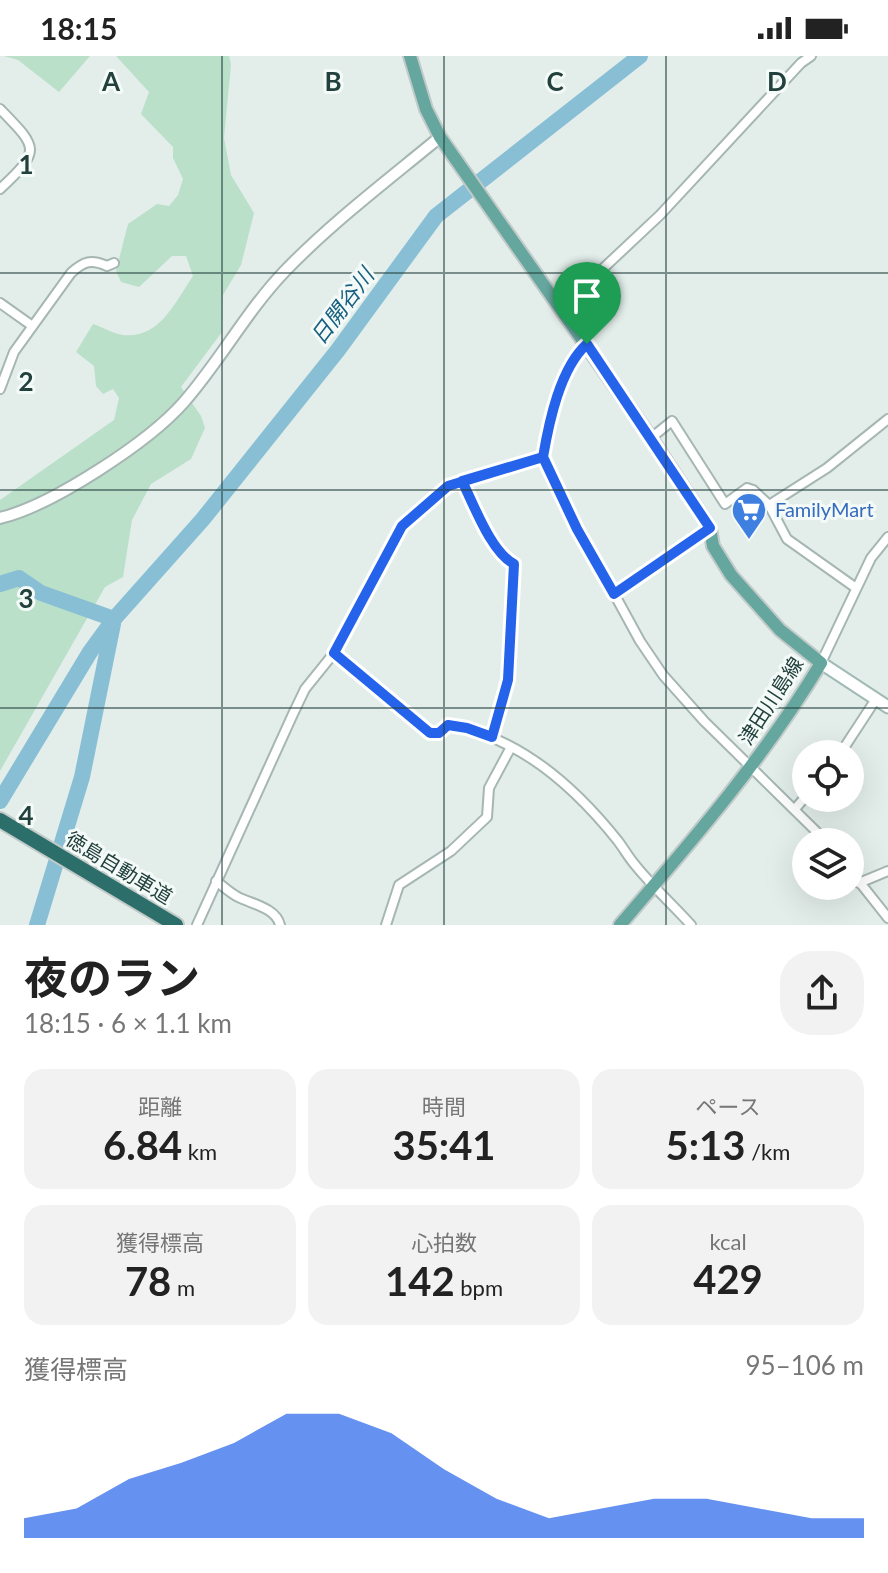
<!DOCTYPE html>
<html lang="ja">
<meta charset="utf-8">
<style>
body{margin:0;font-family:Lato,"Noto Sans JP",sans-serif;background:#f2f2f2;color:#222;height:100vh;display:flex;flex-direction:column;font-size:30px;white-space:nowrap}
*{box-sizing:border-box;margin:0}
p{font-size:26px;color:#767676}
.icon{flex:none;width:44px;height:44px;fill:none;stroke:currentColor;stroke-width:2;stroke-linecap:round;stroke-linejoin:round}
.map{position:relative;height:869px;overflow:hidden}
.details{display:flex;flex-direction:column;background:#fff;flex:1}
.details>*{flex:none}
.controls{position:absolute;left:792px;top:684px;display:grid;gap:16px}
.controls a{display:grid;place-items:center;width:72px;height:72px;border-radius:50%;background:#fff;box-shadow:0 8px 32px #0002;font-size:40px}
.pin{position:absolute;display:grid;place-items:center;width:68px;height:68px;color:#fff;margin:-82px -34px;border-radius:50% 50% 50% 0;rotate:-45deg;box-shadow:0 0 8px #0007}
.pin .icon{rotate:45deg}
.round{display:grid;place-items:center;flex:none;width:84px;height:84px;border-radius:32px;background:#f2f2f2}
.overview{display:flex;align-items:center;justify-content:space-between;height:136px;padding:0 24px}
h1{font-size:44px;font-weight:700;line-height:60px}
.stats{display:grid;grid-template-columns:repeat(3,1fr);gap:12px;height:136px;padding:8px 24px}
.stats div{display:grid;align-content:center;border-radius:20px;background:#f2f2f2;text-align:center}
.stats b{font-size:40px;font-weight:700}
.stats small{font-size:22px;font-weight:400}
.stats p{font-size:22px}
.chart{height:224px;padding:16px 24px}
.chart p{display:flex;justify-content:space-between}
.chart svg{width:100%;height:144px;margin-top:8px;fill:#2563eb;opacity:.7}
.status{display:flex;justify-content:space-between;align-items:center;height:56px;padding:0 40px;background:#fff;direction:ltr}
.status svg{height:22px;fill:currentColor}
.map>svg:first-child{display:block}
</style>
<div class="status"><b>18:15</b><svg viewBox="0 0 49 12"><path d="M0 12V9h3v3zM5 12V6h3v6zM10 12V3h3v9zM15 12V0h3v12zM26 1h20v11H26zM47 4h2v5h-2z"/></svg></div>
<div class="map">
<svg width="888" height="869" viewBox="0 0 888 869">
<rect width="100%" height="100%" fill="#e3eeeb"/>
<!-- green -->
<g fill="#bbe0ca">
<polygon points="4,0 90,0 59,36 18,4"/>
<path d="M116 0H229L231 9 224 82 231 119 254 157 241 209 223 239 222 276 181 331 201 360 205 372 191 403 151 428 132 464 123 521 105 531 0 715V444L114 364 119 342 113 333 103 338 96 330 94 310 76 296 93 268C102 271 114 278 123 279 160 283 175 246 193 220L186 200H172L139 231 121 226 116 215 128 168 157 148 169 150 178 139 183 123 173 102V91L141 58 149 36Z"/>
</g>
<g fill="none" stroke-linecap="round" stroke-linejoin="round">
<!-- river -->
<g stroke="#89bfd5" stroke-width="16">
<polyline points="0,528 19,522 41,537 114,563"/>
<polyline points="0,745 90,596 114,563 203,463 338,294 436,160 640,0"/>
<polyline points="37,869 82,721 113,568"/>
</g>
<!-- minor casing -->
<g stroke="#a5b6b3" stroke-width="12">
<g id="minor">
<path d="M0 53C38 92 42 94 0 133"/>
<polyline points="0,247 31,269"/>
<polyline points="561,252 660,159 801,7 811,0"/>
<polyline points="587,288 569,308 548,374 543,401 552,424 640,585 663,619 704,665 827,786"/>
<path d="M0 333 14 296 71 217C84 205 91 203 107 210L114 207"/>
<polyline points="651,382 672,365 725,448 747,432 753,434 769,449"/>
<path d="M462 425C474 448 491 496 514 508L508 624 492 681"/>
<polyline points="856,532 787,483 769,449 827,412 888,363"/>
<polyline points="614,538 710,472"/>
<path d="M334 597 430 677H439L448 669C519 680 575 731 618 785 624 793 629 802 636 810 653 831 673 849 691 869"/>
<polyline points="821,607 871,502 888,481"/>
<polyline points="840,698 876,643"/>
<polyline points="795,753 806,740"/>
<polyline points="850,814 888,862"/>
<path d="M216 825C223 830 230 837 238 841 252 848 276 852 280 869"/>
<polyline points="859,827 888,815"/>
<polyline points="197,869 293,658 305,633 334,597 402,470 448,430 543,401"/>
<polyline points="386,869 399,829 451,795 487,761 489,732 511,691"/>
</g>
</g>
<!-- tertiary casing -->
<g stroke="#a5b6b3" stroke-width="14">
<path id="tertiary" d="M0 462C51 450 149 386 184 346 220 305 246 256 284 216 331 167 388 124 440 81"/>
</g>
<!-- secondary casing -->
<g stroke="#a1bab5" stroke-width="15">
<polyline id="secondary" points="821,607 888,651"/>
</g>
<!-- primary casing -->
<g stroke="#c1cac8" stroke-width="16">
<path id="primary" d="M410 0 426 53 440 81 651 382 710 472 713 490 731 519 780 574 821 607C764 702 692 785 620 869"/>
</g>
<!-- motorway casing -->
<g stroke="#c1cac8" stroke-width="18">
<polyline id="motorway" points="0,764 176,869"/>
</g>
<!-- minor -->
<use href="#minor" stroke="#fff" stroke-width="8"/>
<!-- tertiary -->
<use href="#tertiary" stroke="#fff" stroke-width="10"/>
<!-- secondary -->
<use href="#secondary" stroke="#fff" stroke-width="11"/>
<!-- primary -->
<use href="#primary" stroke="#65a69e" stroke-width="12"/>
<!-- motorway -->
<use href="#motorway" stroke="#2c6e6a" stroke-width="14"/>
</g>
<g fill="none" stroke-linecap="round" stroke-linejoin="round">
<!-- route casing -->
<g stroke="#fff" stroke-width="16">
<path id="route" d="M587 288C560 312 549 366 543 401L448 430 402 470 334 597 430 677H439L448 669 467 672 492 681 508 624 514 508C491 496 474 449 462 425L543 401 577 473 614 538 710 472 587 288"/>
</g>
<!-- route -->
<use href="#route" stroke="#2563eb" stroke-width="10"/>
</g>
<!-- grid -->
<path fill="none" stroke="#22403c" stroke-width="2" stroke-opacity="0.55" d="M222 0V869M444 0V869M666 0V869M0 217H888M0 434H888M0 652H888"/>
<!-- icons -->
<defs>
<g id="supermarket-pin" transform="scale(1.8)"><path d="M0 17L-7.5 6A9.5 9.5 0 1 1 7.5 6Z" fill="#3f7fe0" stroke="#f4faf8"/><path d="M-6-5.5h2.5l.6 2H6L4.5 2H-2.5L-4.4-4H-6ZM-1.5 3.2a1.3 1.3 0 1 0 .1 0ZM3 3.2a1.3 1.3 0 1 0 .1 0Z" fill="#fff"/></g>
</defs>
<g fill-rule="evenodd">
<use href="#supermarket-pin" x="749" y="454"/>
</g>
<g text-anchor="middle" stroke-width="6" stroke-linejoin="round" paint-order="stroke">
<!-- shop labels -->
<g font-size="20" fill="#366cbe" stroke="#f4faf8" text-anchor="start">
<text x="775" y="461">FamilyMart</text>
</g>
<!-- street labels -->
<g font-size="20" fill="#22403c" stroke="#f4faf8">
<text transform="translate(771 645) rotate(-57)" y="7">津田川島線</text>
<text transform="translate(119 812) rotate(31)" y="7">徳島自動車道</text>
</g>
<!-- water labels -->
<g font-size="22" font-style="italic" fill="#186080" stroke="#f4faf8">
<text transform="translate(342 250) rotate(-53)" y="8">日開谷川</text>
</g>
</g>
<g font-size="26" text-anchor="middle" font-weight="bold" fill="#22403c" stroke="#f4faf8" stroke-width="6" stroke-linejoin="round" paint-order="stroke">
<text x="111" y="35">A</text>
<text x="333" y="35">B</text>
<text x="555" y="35">C</text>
<text x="777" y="35">D</text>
<text x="26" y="118">1</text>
<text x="26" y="335">2</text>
<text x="26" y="552">3</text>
<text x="26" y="769">4</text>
</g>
</svg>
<div class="controls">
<a><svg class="icon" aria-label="locate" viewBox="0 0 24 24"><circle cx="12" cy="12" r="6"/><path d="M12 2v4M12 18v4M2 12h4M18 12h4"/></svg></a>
<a><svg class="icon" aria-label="layers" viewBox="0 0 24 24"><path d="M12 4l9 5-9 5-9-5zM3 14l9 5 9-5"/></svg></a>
</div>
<div class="pin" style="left:587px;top:288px;background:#1e9e55"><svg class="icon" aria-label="arrive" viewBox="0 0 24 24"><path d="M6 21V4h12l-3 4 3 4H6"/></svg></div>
</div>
<section class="details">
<div class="overview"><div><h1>夜のラン</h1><p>18:15 · 6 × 1.1 km</p></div><a class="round"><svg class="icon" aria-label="share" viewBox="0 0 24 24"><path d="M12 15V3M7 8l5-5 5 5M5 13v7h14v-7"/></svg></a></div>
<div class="stats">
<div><p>距離</p><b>6.84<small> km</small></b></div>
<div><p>時間</p><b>35:41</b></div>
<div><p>ペース</p><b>5:13<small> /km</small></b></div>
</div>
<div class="stats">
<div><p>獲得標高</p><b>78<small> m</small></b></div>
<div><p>心拍数</p><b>142<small> bpm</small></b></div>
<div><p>kcal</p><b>429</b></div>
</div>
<div class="chart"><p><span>獲得標高</span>95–106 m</p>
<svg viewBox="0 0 160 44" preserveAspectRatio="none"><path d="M0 44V38L10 35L20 26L30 21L40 15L50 6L60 6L70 12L80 23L90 32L100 38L110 35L120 32L130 32L140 35L150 38L160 38V44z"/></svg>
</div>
</section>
